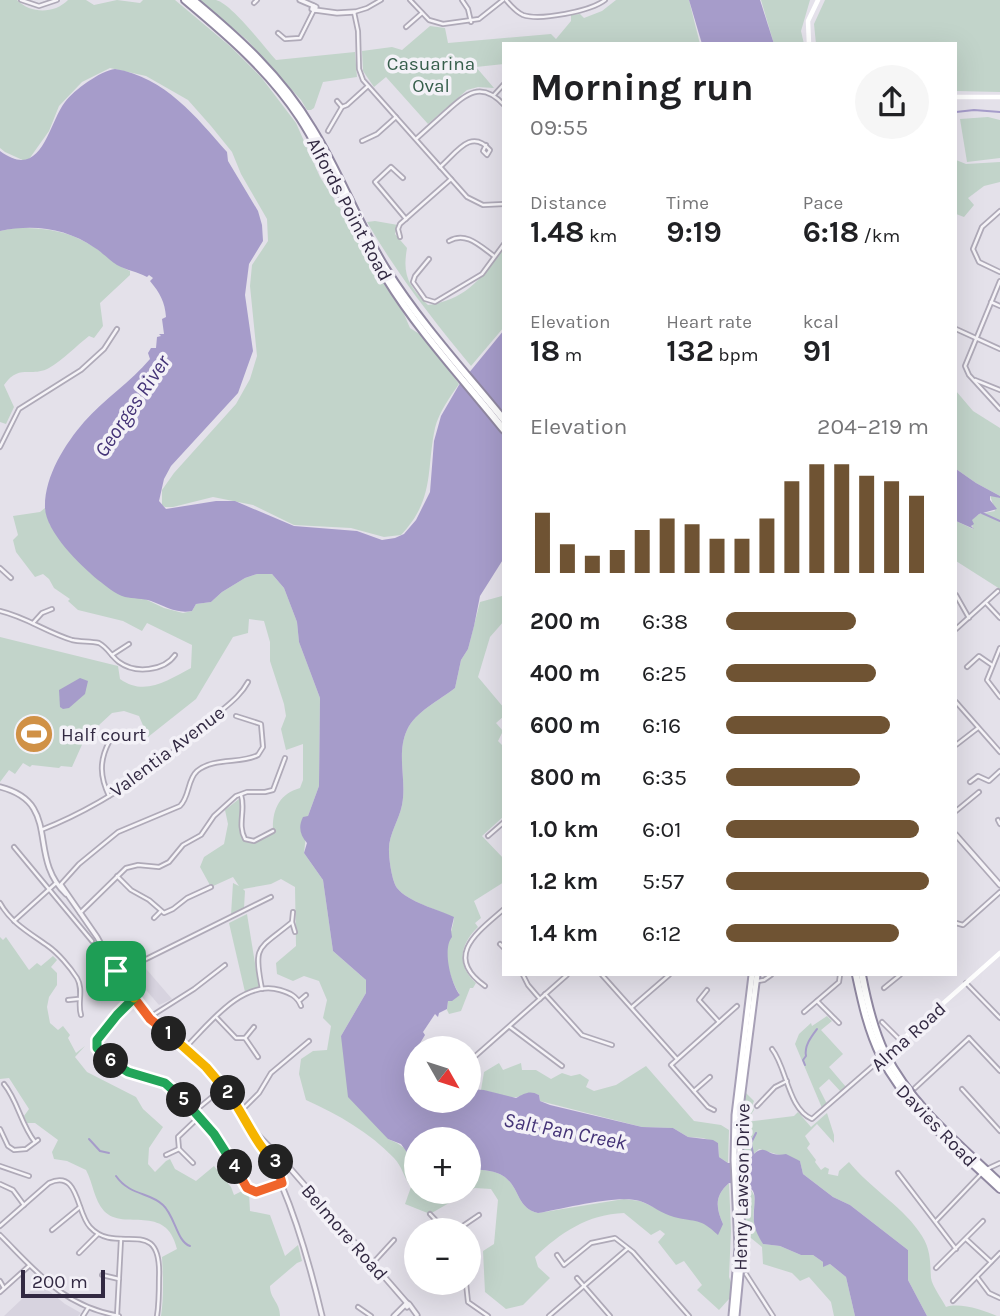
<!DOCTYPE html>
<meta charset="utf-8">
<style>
body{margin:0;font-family:Karla,sans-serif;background:#f6f6f6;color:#202124;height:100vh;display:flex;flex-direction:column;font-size:26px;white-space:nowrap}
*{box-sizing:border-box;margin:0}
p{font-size:23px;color:#757577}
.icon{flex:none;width:38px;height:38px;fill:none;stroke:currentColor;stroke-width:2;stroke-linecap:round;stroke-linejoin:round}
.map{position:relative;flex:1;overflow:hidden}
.details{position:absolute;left:502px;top:42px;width:455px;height:934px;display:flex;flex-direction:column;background:#fff;border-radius:0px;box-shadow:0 7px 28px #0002}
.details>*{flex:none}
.needle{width:46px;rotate:129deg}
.fabs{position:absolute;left:404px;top:1036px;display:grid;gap:14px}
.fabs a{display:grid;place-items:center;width:77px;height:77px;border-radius:50%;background:#fff;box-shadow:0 7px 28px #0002;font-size:35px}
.scale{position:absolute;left:21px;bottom:18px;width:84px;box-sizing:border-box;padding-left:7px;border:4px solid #322942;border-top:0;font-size:19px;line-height:24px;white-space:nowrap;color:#322942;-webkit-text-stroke:5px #f3f1f7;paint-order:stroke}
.pin{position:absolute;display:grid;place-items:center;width:60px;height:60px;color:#fff;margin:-30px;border-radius:14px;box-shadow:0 4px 10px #0006}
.km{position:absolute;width:35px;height:35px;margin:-18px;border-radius:50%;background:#222;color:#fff;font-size:19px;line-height:35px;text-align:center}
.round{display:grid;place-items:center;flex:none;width:74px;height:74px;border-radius:37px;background:#f6f6f6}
.overview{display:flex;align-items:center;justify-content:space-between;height:119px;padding:0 28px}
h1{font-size:38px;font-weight:700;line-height:52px}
.stats{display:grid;grid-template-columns:repeat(3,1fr);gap:10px;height:119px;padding:7px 28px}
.stats div{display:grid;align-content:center}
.stats b{font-size:30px;font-weight:700}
.stats small{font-size:19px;font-weight:400}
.stats p{font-size:19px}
.chart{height:196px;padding:14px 28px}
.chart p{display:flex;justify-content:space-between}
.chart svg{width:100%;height:126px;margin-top:7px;stroke:#6f5333;stroke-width:6}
ul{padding:0 28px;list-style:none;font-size:23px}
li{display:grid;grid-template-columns:112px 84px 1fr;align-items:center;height:52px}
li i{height:18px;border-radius:9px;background:#6f5333}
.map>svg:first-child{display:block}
</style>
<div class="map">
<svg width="1000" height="1316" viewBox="0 0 1000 1316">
<rect width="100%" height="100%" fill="#e4e1ea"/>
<!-- built -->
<g fill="#d7d3df">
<polygon points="141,963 172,999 159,1005 128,969"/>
<polygon points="39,1283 65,1304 81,1313 78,1316 4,1316"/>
</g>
<!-- green -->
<g fill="#c2d4ca">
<path d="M0 0H17C31 14 54 14 68 0H86L94 5 117 0 140 3 143 0H175L231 47 261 77 296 123 320 177 350 224 369 262 404 314 410 328 424 337 459 384C450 397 439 412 435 428 426 471 435 499 401 535L384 537 351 528 294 525 253 505 213 497 173 507H165L162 505V490L174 473 236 404 250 379 257 356 250 286 252 265 268 241 267 219 241 174 232 152 211 126 188 100 146 76 110 68 82 82 59 106 49 131 27 162 5 152 0 148Z"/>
<path d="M199 0C204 0 212 0 216 0 232 4 264 47 276 60L355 52 357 77 323 82 314 108 311 110H307L301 100 247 40Z"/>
<polygon points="616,0 689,0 700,44 504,44 504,64 476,67 494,88 478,87 467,90 428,124 386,77 374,87 363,71 362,51 392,47 402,50 430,26 445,28 448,43 551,34 556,39 571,21 571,15 580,14 584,18 602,11"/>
<polygon points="761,0 810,0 801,31 804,44 774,44"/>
<polygon points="825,0 1000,0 1000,92 956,91 956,44 816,44 814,24"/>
<polygon points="988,117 1000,120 1000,158 967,162 960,119"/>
<polygon points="956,160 966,164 1000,162 1000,182 984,186 968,198 974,205 964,217 956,214"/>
<path d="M375 221 398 225 395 234 407 248C402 276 409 286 428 305 466 300 483 277 504 247V327L471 366C433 320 397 274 367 222Z"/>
<path d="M15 228C46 228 67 230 94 247 107 255 116 265 130 271V275L100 303 103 326 94 338 89 336C76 346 63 360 49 368 31 378 19 363 4 385L14 407 6 424 0 422V231Z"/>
<polygon points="956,391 973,411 1000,428 1000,496 976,483 956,469"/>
<polygon points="990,495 1000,498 1000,589 956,561 956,521 973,529 971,520 979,514 995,511"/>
<path d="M45 508 50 525 90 573 164 608 183 613 192 611 196 604 211 602 222 592 245 578 257 574H272L284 588 297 622 299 642 320 698 319 786 308 816 304 853 323 880 333 951 366 980V993L341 1036 388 1139C415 1149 416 1166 416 1192H468L430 1214 405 1204 411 1187C404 1178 402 1166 394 1158 369 1132 339 1115 306 1100L299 1074 301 1059 313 1051 327 1050 331 1026 323 1018 327 1000 319 981 304 976 293 981 277 974 276 963 296 946 295 887 281 879 271 884 243 889 245 891 244 908 231 915 233 883 239 886 233 877 211 887 200 867 204 857 224 844 228 824 225 810 239 799 240 794C245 809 239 821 246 840L254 841 273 831C272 810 279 794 300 788L303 780V744L286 750 281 729 286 716 284 704 270 661V642L264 621 249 619 248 633 233 637 196 699 148 737 139 716 124 711 112 713 85 738 72 767 61 766 59 768 32 765 30 767 23 763 15 774 9 770 0 782V637L118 666 120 679C145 697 168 680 191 668L192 645 147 623 142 631 123 621 78 610 68 601 70 599 54 588 49 579 43 574 35 577 16 552 13 540 18 535 13 516 40 512Z"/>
<path d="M502 596H504V621L490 637 478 677 504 708V716L496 723 503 731 498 741 504 747V816L482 836 504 859V882L474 901 481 918 475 923 478 927C460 944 456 965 476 983L473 988H470L461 1011 449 1014 447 1010 448 1001 460 995C452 984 444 959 447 945 449 936 453 928 454 918 437 909 408 902 397 888 392 881 389 860 389 851 388 836 399 820 402 805 407 780 396 754 407 730 415 712 440 700 455 688L461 660 468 649 480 602Z"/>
<polygon points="247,914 259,988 245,992 229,923"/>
<path d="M0 937 3 940 6 937 29 970 37 963 41 966 53 956 57 960 51 967 57 973V985L49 997 47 1007 50 1023 58 1030 63 1026 70 1035 68 1038 76 1053 85 1046 75 1057 87 1072 136 1097 143 1109 163 1127 149 1148 148 1164 155 1172 166 1161 170 1159 175 1169 196 1181 214 1166 231 1187 234 1195 244 1190 249 1193 250 1211 270 1215 285 1256 298 1245 302 1261 297 1263 270 1286C270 1299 280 1302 280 1316H161C164 1296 163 1276 162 1257L177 1249C166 1202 124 1232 104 1211 94 1200 93 1183 86 1170L67 1161 54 1159 52 1152 58 1140 35 1123H27L24 1116 29 1109 9 1078 0 1079Z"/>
<polygon points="827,1016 832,1021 821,1030 843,1054 829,1067 846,1087 841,1092 829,1079 819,1088 827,1104 822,1108 795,1044 799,1034 811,1023 812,1026"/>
<path d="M499 1063 503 1070 521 1063 522 1070H536L551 1079 562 1073 571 1076 580 1074 589 1080 586 1087 594 1091 616 1085 646 1066 694 1121 721 1125 729 1130 728 1163 719 1157 718 1143 703 1138 688 1137 673 1128 642 1127 540 1101 539 1095C525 1090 528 1096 517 1097 506 1099 492 1091 481 1090L484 1072Z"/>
<path d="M745 1092 754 1101 752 1106 754 1110 746 1122 794 1116 798 1112 811 1127 827 1113 834 1135V1143L817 1124 805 1136 810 1144 807 1148 816 1160 815 1162 821 1170 825 1167 829 1169 828 1174 838 1176 839 1171 849 1162C870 1188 906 1209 922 1236 931 1250 930 1263 931 1278 932 1286 942 1299 946 1307 959 1302 984 1310 997 1316H927L908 1280V1250L850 1205 833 1197 803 1174 800 1161 759 1149 746 1162 743 1163 742 1122Z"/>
<path d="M469 1170C528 1167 507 1206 538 1213L624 1199 640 1201 676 1217 697 1219 707 1225 723 1224C716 1208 714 1196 729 1183L731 1231 729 1277 732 1285 729 1299 719 1310 697 1290 702 1285 684 1261 676 1265 658 1242 665 1234 660 1230 651 1235 624 1213C588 1214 560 1233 535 1257L538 1267 550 1278 523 1305 506 1309 485 1292 483 1251 494 1244 498 1200 491 1189 475 1188 469 1191Z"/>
<path d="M743 1184C763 1196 751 1205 754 1221 755 1228 760 1237 763 1244L780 1246 801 1255H813L823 1262 824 1266 830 1264 846 1277 855 1316H834L831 1302 809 1277 800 1281 792 1273 763 1264 762 1247 746 1234Z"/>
</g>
<!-- water -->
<g fill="#a69cca">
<polygon points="689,0 760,0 774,44 702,44"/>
<path d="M115 69C165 77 196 117 227 152L228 161 258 211 262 225 263 241 249 264 245 295 253 351 238 393 171 466 164 479 159 501 166 509 216 501H235L294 526 357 531 382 540 395 538 404 534 416 520 430 492 434 441 441 416 459 385 504 330V558L480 596 474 626 468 649 461 660 455 688C440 700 415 712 407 730 396 754 407 780 402 805 399 820 388 836 389 851 389 860 392 881 397 888 408 902 437 909 454 917L451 930 452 937C442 949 451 984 460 995L452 1001H448L447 1009 439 1013 438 1017 435 1014 423 1032 425 1035 419 1045 420 1048H416V1101H469V1089L484 1090 516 1098C525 1093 530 1090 539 1095L540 1101 550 1105 642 1127 673 1128 688 1137 713 1140 718 1143 719 1157 728 1163 746 1162C768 1137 763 1159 786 1154L800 1161 803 1174 833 1197 850 1205 908 1250V1280L927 1316H855L846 1277 830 1264 823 1267V1262L813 1255H801L780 1246 763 1244C759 1237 755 1231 754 1222 752 1198 765 1185 729 1183 714 1196 716 1208 723 1224L718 1235C699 1217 697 1223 674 1217 662 1214 652 1205 640 1201 618 1194 562 1209 538 1213 507 1206 528 1167 469 1170V1139H416V1165L401 1144 388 1139 348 1097 341 1036 366 993V980L333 951 323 880 304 853 307 843C300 835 298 827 303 817L308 816 319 786 320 698 299 642 297 622 284 588 272 574H257L245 578 222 592 211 602 196 604 192 611C176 614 165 606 151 601 143 598 133 599 125 597 115 594 106 586 98 580 80 565 46 532 45 508 44 477 65 444 84 422 104 399 131 382 150 359L148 353 151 348H156L157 337 161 336 159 334H164L162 319 166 317C165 302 160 293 150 281L153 278 149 275 147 277C138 272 126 270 117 265 109 260 103 253 95 248 66 228 34 224 0 231V151C42 182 48 124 65 102 74 90 100 71 115 69Z"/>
<polygon points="956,469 976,483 1000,496 1000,498 990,496 990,500 997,509 979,514 972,520 974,524 971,526 974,529 956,521"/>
<polygon points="80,678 88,681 85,694 69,708 63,709 60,707 59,690"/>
</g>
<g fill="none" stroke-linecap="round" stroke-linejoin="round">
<!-- stream -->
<g stroke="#a69cca" stroke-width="2">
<polyline points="956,112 974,110 1000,112"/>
<polyline points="982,513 1000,521"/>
<path d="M805 1065 803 1060 806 1056C804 1046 811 1037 817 1029"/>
<polyline points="89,1139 100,1151 109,1153"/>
<polyline points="753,1154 751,1143 756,1133"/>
<path d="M116 1176C130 1196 150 1192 163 1205 175 1216 177 1242 190 1246"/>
</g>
<!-- minor casing -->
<g stroke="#afaab8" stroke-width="6">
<g id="minor">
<polyline points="21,0 39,6 57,0"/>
<polyline points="381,0 367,8 354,12 358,31 359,69 363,80 467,197 483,205 504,204"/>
<polyline points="410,0 429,20 443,24 479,19 503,0"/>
<polyline points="462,0 468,9 471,22"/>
<path d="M506 0C511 6 516 12 523 15 540 21 591 11 605 0"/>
<polyline points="254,3 257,0"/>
<polyline points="406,27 422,13"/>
<polyline points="278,33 285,39 300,38 314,10"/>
<polyline points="494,95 504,84"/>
<polyline points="337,101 342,107"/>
<polyline points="328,131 342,107 347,105 368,86"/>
<path d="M416 139C426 130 436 121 446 112 466 94 481 80 504 105"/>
<polyline points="362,141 377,134 396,117"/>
<path d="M440 167C457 152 471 128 490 150L487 155 483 151 486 145"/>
<polyline points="403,178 391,167 375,182 406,219"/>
<polyline points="1000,211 982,227 973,249 979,262 1000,272"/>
<polyline points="400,237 398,229 400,224 451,179"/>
<path d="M449 241C466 231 480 246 494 256"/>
<polyline points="429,259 415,276 413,282 425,299 435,302 482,274 504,244"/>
<polyline points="1000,281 965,366 969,375 1000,409"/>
<polyline points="991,302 1000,306"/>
<polyline points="956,329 1000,349"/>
<polyline points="975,380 1000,390"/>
<polyline points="0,447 19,409 81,370 104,349 117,329"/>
<polyline points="0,568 11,578"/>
<polyline points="956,595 969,618"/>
<polyline points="986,603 1000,618"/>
<path d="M0 611C26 617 46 632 72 640 81 642 90 641 99 643 108 648 111 656 119 662 135 674 164 671 175 655"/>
<polyline points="33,623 42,613 52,609"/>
<polyline points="956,629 998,591"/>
<polyline points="1000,648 987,680 1000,697"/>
<polyline points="112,655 129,644"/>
<polyline points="967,667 979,656 992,665"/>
<polyline points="956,702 1000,752"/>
<polyline points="956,745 978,728"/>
<polyline points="970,782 978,776 989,781 1000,771"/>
<path d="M241 795C246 810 237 824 245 839L254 841 273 831"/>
<path d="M109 796C100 777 99 761 109 742L124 735"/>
<polyline points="956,811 979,792"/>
<polyline points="998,820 1000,824"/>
<path d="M41 830C105 805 163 763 214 717 226 706 240 697 248 682"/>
<polyline points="488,836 504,822"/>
<polyline points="14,847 92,941"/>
<polyline points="117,876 131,890 149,900 164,913 173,909 187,898 211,887"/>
<path d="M61 884 79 864 118 832 180 806C190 796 187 780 197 771 214 757 241 764 258 755L263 747 261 724 236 716"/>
<path d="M0 903C11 923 30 933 48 946 58 953 70 967 77 978 84 990 77 1003 81 1015"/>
<polyline points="80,913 126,868 138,865 159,867 169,862 183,845 201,835 214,816 236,796 247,792 265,792 273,790 285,758"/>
<polyline points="154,918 160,912"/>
<polyline points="14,921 55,884"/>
<polyline points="292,922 293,912"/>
<polyline points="956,923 963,925 1000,892"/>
<polyline points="500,944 504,948"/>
<polyline points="120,972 271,897"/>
<polyline points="523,975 528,985 540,999"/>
<polyline points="602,975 677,1059"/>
<polyline points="758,981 764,980 771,975"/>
<polyline points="966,983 1000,1018"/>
<path d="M485 986C442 956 479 931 504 909"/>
<polyline points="884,988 900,975"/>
<path d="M262 989C253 944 258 950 292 922L295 932"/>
<polyline points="707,990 699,1000 719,1022"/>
<polyline points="545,994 582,1035 612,1045"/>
<path d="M135 999 117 1015 97 1040C95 1068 149 1075 167 1084 196 1100 230 1159 247 1188L256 1192 282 1183"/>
<polyline points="68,1000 78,999"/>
<polyline points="299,1001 306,995"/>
<polyline points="817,1001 839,1023"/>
<polyline points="632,1007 669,975"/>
<polyline points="804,1012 839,982 840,975"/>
<polyline points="153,1015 194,989 225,965"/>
<polyline points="216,1017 236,1038 245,1038 258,1057"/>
<polyline points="882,1022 901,1041"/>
<polyline points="510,1027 562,1066"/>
<polyline points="245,1038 254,1027"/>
<polyline points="969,1038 1000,1071"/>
<path d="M185 1048C209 1024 242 979 280 990 290 993 297 996 301 1006"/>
<path d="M772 1049C787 1068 788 1109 812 1119L881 1059"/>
<polyline points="472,1059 567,975"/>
<path d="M4 1084C18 1101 21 1125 35 1142"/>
<polyline points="915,1088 969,1038"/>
<polyline points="962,1089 1000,1131"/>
<polyline points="694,1091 710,1077"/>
<polyline points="757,1106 775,1087 787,1081"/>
<polyline points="242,1110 259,1093 271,1073 309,1041"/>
<polyline points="714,1110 708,1107 671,1065 737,1006"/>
<polyline points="195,1111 224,1087"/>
<polyline points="0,1129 8,1146 14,1150 26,1149 38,1140"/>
<polyline points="166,1155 179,1149"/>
<polyline points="193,1163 179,1149 178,1137 199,1117"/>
<polyline points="0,1166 29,1176"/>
<polyline points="987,1169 1000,1163"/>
<polyline points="898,1173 956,1249"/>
<polyline points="0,1184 13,1190 24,1205"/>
<polyline points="430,1214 445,1230"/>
<polyline points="936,1221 982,1173"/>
<path d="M0 1226 49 1183C79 1169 76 1212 90 1227 117 1257 162 1212 159 1278 159 1291 159 1304 157 1316"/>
<polyline points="52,1230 80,1207"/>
<polyline points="457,1230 479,1215"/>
<path d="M0 1235C38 1273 63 1306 119 1316"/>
<polyline points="966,1239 991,1262"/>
<polyline points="79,1253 98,1234"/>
<polyline points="557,1255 564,1265 591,1243 615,1238 633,1252 689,1316"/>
<polyline points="372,1264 394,1240"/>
<polyline points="936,1268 983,1221"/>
<polyline points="746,1274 773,1316"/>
<polyline points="102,1275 119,1279"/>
<polyline points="977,1277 989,1293 1000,1298"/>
<polyline points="577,1278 610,1316"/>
<polyline points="0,1281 4,1288"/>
<polyline points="466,1283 468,1302 488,1316"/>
<polyline points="0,1292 29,1266"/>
<polyline points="953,1301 1000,1253"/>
<polyline points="358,1307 371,1316"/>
<polyline points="83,1316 88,1308"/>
<polyline points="117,1316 121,1239"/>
<polyline points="549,1316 627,1249"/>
</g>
</g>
<!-- tertiary casing -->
<g stroke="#afaab8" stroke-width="7">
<g id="tertiary">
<polyline points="300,0 314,6"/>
<polygon points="313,6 316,7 315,10 312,9"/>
<polyline points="315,10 337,13 354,12"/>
<path d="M0 787C63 803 26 856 66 894"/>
<polyline points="956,835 1000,885"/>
<polyline points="61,885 97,937 116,971"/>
<polyline points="116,971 120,972 134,997"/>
<path d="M116 975C128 986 139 1009 152 1021 171 1037 192 1052 209 1070 273 1138 301 1227 322 1316"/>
<polyline points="152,1015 155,1018"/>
<polyline points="253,1130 288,1166 407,1303"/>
<polyline points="277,1165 289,1169"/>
<polyline points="409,1304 417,1315"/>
<polyline points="394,1316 407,1303 409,1305 407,1307"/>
</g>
</g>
<!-- primary casing -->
<g stroke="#a7a0b6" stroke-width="9">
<g id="primary">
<polyline points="732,1316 738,1248 734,1160 735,1115 752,975"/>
<polyline points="736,1316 742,1254 739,1116 757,975"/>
</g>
</g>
<!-- trunk casing -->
<g stroke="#9088a1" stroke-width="10">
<g id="trunk">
<path d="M185 0C228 36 269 71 300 118 333 169 354 227 386 278 419 332 464 380 504 430"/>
<path d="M193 0C239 38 281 76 312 128 340 173 358 224 386 269 420 323 464 371 504 420"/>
<path d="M856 975C862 1003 868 1031 881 1057 908 1110 958 1149 1000 1189"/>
<path d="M862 975C867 1001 873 1028 885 1053 912 1106 958 1143 1000 1183"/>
</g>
</g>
<!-- minor -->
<use href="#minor" stroke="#f6f4f8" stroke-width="2.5"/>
<!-- tertiary -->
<use href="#tertiary" stroke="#f6f4f8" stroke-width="3.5"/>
<!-- secondary -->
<g stroke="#fff" stroke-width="4.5">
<polyline points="809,44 808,21 818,0"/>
<polyline points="956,97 1000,97"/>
<polyline points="886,1054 1000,953"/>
</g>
<!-- primary -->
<use href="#primary" stroke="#fff" stroke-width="5"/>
<!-- trunk -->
<use href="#trunk" stroke="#fff" stroke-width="6"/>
</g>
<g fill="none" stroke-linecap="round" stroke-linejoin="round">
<!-- split-1 casing -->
<g stroke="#fff" stroke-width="14">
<polyline id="split-1" points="116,971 116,974 150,1019 169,1034"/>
</g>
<!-- split-2 casing -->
<g stroke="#fff" stroke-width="14">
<polyline id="split-2" points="169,1034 206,1067 228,1093"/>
</g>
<!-- split-3 casing -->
<g stroke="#fff" stroke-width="14">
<path id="split-3" d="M228 1093C243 1112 258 1150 276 1162"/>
</g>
<!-- split-4 casing -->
<g stroke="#fff" stroke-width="14">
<polyline id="split-4" points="235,1167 247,1188 256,1192 282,1183 276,1162"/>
</g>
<!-- split-5 casing -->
<g stroke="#fff" stroke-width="14">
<polyline id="split-5" points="184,1100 214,1134 235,1167"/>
</g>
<!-- split-6 casing -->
<g stroke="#fff" stroke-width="14">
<polyline id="split-6" points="111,1061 128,1072 165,1083 184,1100"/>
</g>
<!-- split-7 casing -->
<g stroke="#fff" stroke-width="14">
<polyline id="split-7" points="111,1061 97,1048 97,1040 117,1015 134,998"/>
</g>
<!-- split-8 casing -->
<g stroke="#fff" stroke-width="14">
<polyline id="split-8" points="116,971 120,972 134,998"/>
</g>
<!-- split-1 -->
<use href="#split-1" stroke="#f0652b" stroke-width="9"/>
<!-- split-2 -->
<use href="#split-2" stroke="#f5b400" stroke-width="9"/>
<!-- split-3 -->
<use href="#split-3" stroke="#f5b400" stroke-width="9"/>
<!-- split-4 -->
<use href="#split-4" stroke="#f0652b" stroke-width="9"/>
<!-- split-5 -->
<use href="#split-5" stroke="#22a559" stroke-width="9"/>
<!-- split-6 -->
<use href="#split-6" stroke="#22a559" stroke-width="9"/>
<!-- split-7 -->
<use href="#split-7" stroke="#22a559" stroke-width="9"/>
<!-- split-8 -->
<use href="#split-8" stroke="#f5b400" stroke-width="9"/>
</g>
<!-- icons -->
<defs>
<g id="stadium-disc" transform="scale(2.0125)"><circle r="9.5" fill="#d09146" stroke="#f3f1f7"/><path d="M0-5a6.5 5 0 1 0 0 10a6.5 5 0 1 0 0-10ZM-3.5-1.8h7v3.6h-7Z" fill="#fff"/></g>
</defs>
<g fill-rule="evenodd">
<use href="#stadium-disc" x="34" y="734"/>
</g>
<g text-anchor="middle" stroke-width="7" stroke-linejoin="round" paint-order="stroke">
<!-- park labels -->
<g font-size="19" fill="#365e4b" stroke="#f3f1f7">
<text x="431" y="70">Casuarina<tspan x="431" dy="22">Oval</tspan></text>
</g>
<!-- street labels -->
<g font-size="19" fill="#322942" stroke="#f3f1f7">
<text transform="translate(350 209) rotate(62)" y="7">Alfords Point Road</text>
<text transform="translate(167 751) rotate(-37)" y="7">Valentia Avenue</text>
<text transform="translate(908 1036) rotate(-42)" y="7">Alma Road</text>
<text transform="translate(937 1125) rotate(46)" y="7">Davies Road</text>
<text transform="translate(741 1187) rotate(-89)" y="7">Henry Lawson Drive</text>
<text transform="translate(345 1232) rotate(49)" y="7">Belmore Road</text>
</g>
<!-- poi labels -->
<g font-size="19" fill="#322942" stroke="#f3f1f7" text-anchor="start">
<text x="61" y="741">Half court</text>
</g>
<!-- water labels -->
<g font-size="21" font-style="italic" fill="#437" stroke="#f3f1f7">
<text transform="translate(132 406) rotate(-56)" y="7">Georges River</text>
<text transform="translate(565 1131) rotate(11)" y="7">Salt Pan Creek</text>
</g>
</g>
</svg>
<div class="fabs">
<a><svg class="needle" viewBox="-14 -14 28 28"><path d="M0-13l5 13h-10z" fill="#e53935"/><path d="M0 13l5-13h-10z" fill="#757577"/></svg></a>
<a>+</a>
<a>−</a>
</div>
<div class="scale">200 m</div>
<div class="pin" style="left:116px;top:971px;background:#1e9e55"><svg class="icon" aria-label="arrive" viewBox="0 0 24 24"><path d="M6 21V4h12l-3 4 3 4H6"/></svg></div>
<b class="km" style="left:169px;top:1034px">1</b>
<b class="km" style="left:228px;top:1093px">2</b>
<b class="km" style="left:276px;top:1162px">3</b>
<b class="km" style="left:235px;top:1167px">4</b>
<b class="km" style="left:184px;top:1100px">5</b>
<b class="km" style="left:111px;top:1061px">6</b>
<section class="details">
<div class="overview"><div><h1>Morning run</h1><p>09:55</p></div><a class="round"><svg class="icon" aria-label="share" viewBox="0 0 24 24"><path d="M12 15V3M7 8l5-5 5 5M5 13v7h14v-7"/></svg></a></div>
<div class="stats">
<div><p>Distance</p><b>1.48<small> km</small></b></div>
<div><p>Time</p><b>9:19</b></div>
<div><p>Pace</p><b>6:18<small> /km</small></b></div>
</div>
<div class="stats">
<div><p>Elevation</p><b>18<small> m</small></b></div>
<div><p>Heart rate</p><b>132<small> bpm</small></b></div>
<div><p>kcal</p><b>91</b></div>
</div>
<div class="chart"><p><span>Elevation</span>204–219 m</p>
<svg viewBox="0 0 160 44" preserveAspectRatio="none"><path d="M5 44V23M15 44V34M25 44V38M35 44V36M45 44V29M55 44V25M65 44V27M75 44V32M85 44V32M95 44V25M105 44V12M115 44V6M125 44V6M135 44V10M145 44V12M155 44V17"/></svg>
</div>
<ul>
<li><b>200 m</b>6:38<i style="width:64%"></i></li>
<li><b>400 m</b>6:25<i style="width:74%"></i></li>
<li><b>600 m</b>6:16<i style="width:81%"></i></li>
<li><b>800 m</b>6:35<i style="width:66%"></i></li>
<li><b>1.0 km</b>6:01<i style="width:95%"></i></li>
<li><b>1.2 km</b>5:57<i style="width:100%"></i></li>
<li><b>1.4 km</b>6:12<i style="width:85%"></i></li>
</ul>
</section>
</div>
